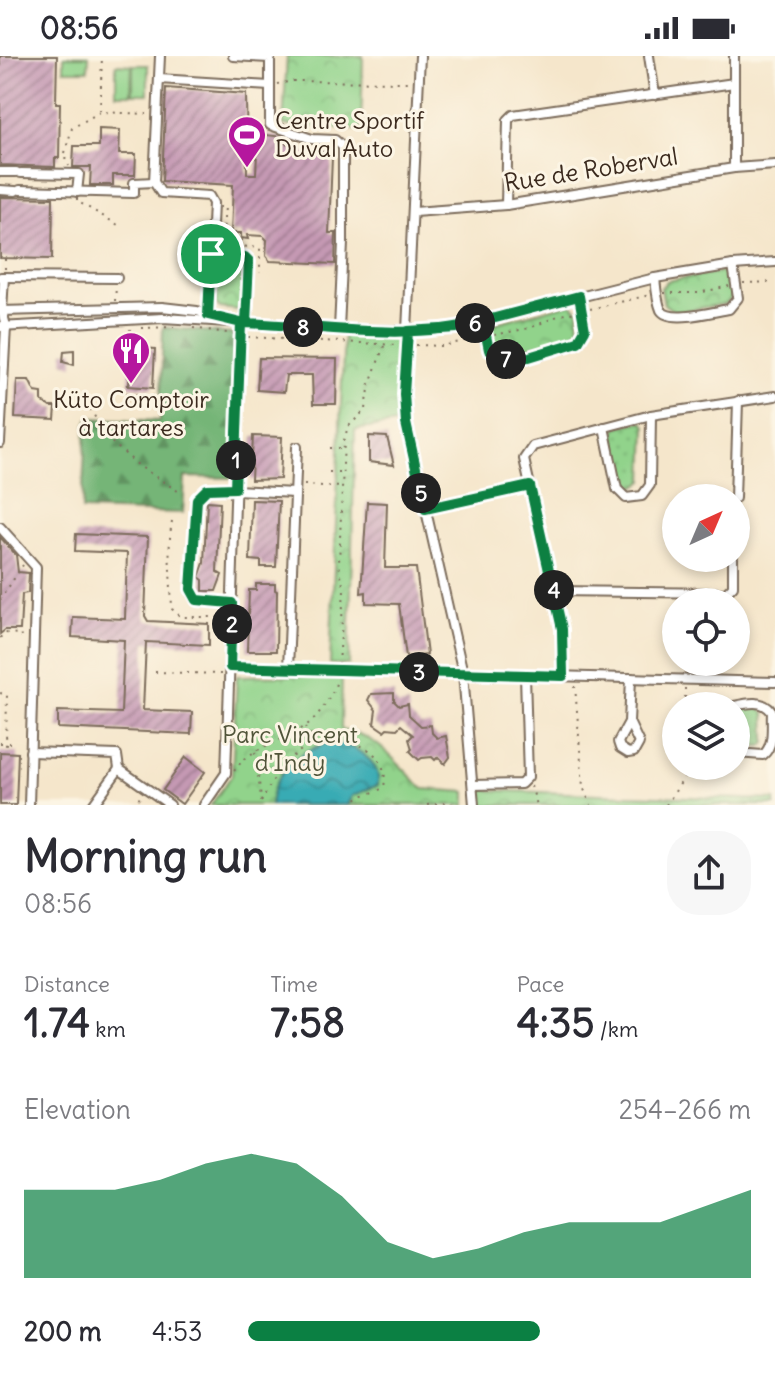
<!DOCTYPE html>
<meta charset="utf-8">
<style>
body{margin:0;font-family:Delius,sans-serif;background:#f7f7f7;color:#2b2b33;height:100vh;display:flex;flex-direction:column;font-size:30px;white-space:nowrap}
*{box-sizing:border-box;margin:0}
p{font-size:26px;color:#7c7c81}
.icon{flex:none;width:44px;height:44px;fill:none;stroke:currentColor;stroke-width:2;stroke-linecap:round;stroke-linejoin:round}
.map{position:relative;height:749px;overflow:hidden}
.drawer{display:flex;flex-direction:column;background:#fff;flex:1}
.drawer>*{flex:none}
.needle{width:52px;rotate:44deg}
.controls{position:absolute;left:662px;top:428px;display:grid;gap:16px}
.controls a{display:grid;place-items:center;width:88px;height:88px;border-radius:50%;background:#fff;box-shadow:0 4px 12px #0003;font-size:40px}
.pin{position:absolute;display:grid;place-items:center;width:68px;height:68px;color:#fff;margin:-34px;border:4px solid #fff;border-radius:50%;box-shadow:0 2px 8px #0007}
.km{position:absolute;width:40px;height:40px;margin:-20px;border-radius:50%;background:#222;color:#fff;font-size:22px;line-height:40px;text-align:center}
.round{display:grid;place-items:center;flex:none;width:84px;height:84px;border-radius:32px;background:#f7f7f7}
.summary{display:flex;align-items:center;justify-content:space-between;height:136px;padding:0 24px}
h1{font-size:44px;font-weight:700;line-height:60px}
.stats{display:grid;grid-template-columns:repeat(3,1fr);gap:12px;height:136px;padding:8px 24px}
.stats div{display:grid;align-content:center}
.stats b{font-size:40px;font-weight:700}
.stats small{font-size:22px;font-weight:400}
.stats p{font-size:22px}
.chart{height:224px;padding:16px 24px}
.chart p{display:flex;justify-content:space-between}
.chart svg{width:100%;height:144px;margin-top:8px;fill:#0b8043;opacity:.7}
ul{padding:0 24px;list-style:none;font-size:26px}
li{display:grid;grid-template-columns:128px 96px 1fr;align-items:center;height:60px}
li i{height:20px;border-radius:10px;background:#0b8043}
.status{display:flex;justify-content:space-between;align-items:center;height:56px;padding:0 40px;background:#fff;direction:ltr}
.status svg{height:22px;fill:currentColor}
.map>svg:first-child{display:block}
</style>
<div class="status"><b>08:56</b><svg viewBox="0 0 49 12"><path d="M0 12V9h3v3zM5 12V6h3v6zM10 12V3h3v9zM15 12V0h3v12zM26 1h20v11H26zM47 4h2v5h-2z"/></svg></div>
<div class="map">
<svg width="775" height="749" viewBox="0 0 775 749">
<defs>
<pattern id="grass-dots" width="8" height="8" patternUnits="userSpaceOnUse" patternTransform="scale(2)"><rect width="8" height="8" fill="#91d38b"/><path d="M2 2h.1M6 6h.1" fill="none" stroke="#7eb578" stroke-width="1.8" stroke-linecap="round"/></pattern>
<pattern id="forest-firs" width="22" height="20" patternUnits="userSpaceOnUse" patternTransform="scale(2)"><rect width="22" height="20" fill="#74b577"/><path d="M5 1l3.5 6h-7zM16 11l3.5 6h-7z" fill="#609361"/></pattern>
<pattern id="park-crowns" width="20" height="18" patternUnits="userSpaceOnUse" patternTransform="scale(2)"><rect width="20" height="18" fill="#91d38b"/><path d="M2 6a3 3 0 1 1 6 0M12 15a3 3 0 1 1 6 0" fill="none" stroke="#7eb578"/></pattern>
<pattern id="water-waves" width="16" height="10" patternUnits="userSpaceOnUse" patternTransform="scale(2)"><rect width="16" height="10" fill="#39abb4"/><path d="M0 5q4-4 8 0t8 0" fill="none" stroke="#318b92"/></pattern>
<pattern id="building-hatch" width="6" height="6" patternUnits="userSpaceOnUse" patternTransform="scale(2)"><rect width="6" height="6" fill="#c599b4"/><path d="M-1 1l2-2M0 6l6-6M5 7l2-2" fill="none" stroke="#a17d92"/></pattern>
</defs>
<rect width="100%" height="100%" fill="#fcf5e5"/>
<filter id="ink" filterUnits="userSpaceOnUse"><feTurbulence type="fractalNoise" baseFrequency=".0125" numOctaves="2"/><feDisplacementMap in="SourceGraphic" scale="16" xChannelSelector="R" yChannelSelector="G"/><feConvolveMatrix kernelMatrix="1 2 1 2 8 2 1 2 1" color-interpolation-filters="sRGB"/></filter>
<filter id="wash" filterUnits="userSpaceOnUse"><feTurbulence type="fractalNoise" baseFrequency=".006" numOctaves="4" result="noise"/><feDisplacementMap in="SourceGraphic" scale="32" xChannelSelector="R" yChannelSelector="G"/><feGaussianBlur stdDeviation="1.8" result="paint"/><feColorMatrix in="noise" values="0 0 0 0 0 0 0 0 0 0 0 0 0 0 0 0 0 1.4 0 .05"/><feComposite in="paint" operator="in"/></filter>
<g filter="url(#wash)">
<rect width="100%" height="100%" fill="#f5e6cb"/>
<!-- grass -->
<polygon fill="url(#grass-dots)" stroke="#667e54" stroke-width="2" points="642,365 646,370 644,425 633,432 623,428 614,377 617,371"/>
<!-- forest -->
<polygon fill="url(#forest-firs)" stroke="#58704a" stroke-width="2" points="163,271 241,279 236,422 185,421 183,457 82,454 86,369 89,362 160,365"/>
<!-- park -->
<g fill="url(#park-crowns)" stroke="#667e54" stroke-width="2">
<polygon points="287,0 363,0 361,74 283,69"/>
<polygon points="221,204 243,207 242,249 239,254 220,252 216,248 218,208"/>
<polygon points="725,215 731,222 733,240 726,248 675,256 664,248 661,232 667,225"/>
<polygon points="571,247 578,254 579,272 572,280 504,298 493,290 490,274 496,267"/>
<polygon points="344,277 402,279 402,367 355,374 349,609 330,608"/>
<path d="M342 619 341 673C382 681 394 707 424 733L466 736V749H211L232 719 237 620Z"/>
<polygon points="741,652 759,653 765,657 766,686 762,690 736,690 736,655"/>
<polygon points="480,734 775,744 775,749 480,749"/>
</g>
<!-- pitch -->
<g fill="#91d38b" stroke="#667e54" stroke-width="2">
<polygon points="64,0 89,0 88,14 64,14"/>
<polygon points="116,8 132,9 131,38 116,38"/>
<rect x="133" y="9" width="15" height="29"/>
</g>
<!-- water -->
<path fill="url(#water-waves)" stroke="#3a6a69" stroke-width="2" d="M334 686C354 689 382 705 378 729L352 740 347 749H270C273 715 302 691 334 686Z"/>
<g id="blocks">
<!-- building -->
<g fill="url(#building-hatch)">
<polygon points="0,0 57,0 56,47 60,47 59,102 55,102 55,111 0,109"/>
<polygon points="166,32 246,38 247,118 256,118 258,78 284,81 283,87 297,89 297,96 326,96 332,101 329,177 336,177 335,208 270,205 266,200 267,184 263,180 247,179 248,183 241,182 241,177 231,177 233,129 162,125"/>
<polygon points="99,73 120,74 119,98 136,98 135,119 113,119 113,129 90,129 91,111 73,111 74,90 99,90"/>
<polygon points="0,141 53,142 52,203 0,202"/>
<polygon points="131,291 155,293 153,332 129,330"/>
<polygon points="74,294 74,309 63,306 64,295"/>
<polygon points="259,302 337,303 336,348 313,348 312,319 286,319 284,336 257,334"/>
<polygon points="17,324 29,324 35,336 42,337 42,345 50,351 56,351 55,364 15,362"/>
<polygon points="253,380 282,381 280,423 251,424"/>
<polygon points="369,380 387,381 394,409 369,406"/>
<polygon points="252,444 279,445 276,511 261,511 261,505 250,504"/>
<polygon points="207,445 220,446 217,516 222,519 216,535 203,535 203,524 199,521 204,507"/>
<polygon points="367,446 387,447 385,512 416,512 427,599 406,601 399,548 366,547 366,536 361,537"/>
<polygon points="76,478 148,481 145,560 148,565 209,568 209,589 146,586 143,654 192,656 191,678 58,672 58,655 121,657 124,584 72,581 73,561 125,563 127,497 75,495"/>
<polygon points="0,481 16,499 18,516 29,517 28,537 22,538 20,574 5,574 0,578"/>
<polygon points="256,528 275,528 275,534 277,535 276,595 247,595 249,534 256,534"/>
<polygon points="394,637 394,645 399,650 408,648 409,659 421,670 431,669 432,677 437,682 446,680 450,701 445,708 438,701 435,704 432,701 422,702 419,704 410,695 412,693 409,683 413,679 401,669 397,673 387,672 384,675 374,668 376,654 368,644 371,638"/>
<polygon points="0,696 18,697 16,749 0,749"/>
<polygon points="186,701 205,716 182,748 163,734"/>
</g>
</g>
</g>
<g filter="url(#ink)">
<use href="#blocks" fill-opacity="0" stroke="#7c6c5b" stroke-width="2"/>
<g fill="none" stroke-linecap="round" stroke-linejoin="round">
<!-- minor casing -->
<g stroke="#7c6c5b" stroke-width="12">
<g id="minor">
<polyline points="233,0 270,2 270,69 312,83 335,84 343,91 343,187 339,273"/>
<polyline points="420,0 404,338 406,367 463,617 474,749"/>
<polyline points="649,0 655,39"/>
<polyline points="159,23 270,30"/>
<polyline points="734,112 734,0"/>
<polyline points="0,116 16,116"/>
<polyline points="21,117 79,118 77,136"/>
<polyline points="154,126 160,0"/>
<polyline points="0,134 15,135"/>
<polyline points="20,134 134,137 134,127 154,126 161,137 209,140 213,147 208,259"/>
<polyline points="506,149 508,64 513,59 734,27"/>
<polyline points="414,156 506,149 734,112 775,109"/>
<polyline points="211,198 242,200 249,205 246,267"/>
<polyline points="1,221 117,222"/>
<path d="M655 222C656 232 657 245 661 254 669 268 715 255 729 253L738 242 733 209"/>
<polyline points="0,255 162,251 197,255 213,260"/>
<path d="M483 265C484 275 485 289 491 296 505 314 559 292 578 286 590 274 581 255 579 240"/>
<polyline points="0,271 163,262 358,274 408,275 457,272 655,222 733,209 775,206"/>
<polyline points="604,371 617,433 626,442 642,440 650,429 651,359"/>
<polyline points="0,387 6,270 2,255 4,221"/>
<polyline points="235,434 295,437"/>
<polyline points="735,442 738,345"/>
<polyline points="0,471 36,511 29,749"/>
<polyline points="554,535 726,537 733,530 733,502"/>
<polyline points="232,547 197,544 191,533 197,443 207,433 235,432"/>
<polyline points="230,611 775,626"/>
<polyline points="288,613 297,391"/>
<polyline points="563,620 562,573 524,403 533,390 651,359 775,340"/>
<path d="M734 650C747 647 763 643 772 656 771 670 775 689 763 699L736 697"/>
<polyline points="629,666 639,687 634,696 628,697 620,692 618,686 629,666 631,622"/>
<polyline points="30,696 117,699 119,713"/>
<polyline points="473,729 521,728 528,721 525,619"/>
<polyline points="93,749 119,713 170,749"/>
<polyline points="204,749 226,717 241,267"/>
</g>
</g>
<!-- path -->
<g stroke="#7c6c5b" stroke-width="2" stroke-dasharray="2 6" stroke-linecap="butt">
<polyline points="277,28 293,25 410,26"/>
<polyline points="100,55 102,0"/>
<polyline points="65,97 72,72 100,56 147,58"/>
<polyline points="65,102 69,110"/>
<polyline points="77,142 77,145 118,169"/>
<polyline points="219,151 225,151 222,187"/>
<polyline points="221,188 260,192 260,217"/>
<polyline points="242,193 242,182"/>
<polyline points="5,213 5,202"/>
<polyline points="743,227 775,226"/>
<polyline points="664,237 698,237 729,230"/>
<polyline points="115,245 116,231"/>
<polyline points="590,253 650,239"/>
<polyline points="141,272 174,271"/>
<polyline points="193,272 234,278"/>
<polyline points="494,279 530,272 560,259 576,256"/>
<polyline points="248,281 397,289"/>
<polyline points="416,289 443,290 476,282"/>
<polyline points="128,338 157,340"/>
<polyline points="127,346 130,273"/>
<polyline points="90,353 109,384 139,410 181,437"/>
<polyline points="330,392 344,392"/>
<polyline points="329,416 340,416"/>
<polyline points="304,429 341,431"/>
<polyline points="434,451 522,431"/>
<path d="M172 465C167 494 171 522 172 553L181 561H223"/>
<polyline points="0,544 23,509"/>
<polyline points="0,582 4,577 20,578 21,581"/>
<polyline points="339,608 344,534 339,508 344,384 348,371 366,353 370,327 384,290"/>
<polyline points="155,616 222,618"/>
<polyline points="575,630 583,731 591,749"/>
<polyline points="0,637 7,639 6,690"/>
<polyline points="685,650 685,631"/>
<polyline points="306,671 316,685"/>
<polyline points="0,687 12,687"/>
<polyline points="255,696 262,749"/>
<path d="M234 715C259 679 301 691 327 645 332 637 336 631 337 622"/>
<polyline points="531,730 537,749"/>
<path d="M261 746C272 725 282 706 303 693 333 674 392 687 384 731 374 739 357 737 351 749"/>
<polyline points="133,749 143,738"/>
<polyline points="427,749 446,747 456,749"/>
<polyline points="666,749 684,722 684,710"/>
</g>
<!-- minor -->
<use href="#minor" stroke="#fff" stroke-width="8"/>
</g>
</g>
<g fill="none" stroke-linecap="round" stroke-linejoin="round" filter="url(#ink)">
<!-- route casing -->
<g stroke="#fff" stroke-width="16">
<path id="route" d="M211 198 208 259 241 267 235 432 207 433 197 443 191 533 197 544 232 547 230 611 563 620 562 573 530 430 425 453 406 367 404 338 408 275 457 272 579 240 585 274 578 286 529 301 502 303 489 294 483 265C406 286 324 270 246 267L249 205 245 201 211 198"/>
</g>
<!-- route -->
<use href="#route" stroke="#0b8043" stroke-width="10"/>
</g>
<!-- icons -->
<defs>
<g id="stadium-pin" transform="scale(2)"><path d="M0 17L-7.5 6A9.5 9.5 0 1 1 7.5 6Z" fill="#b5179e" stroke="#fcf5e5"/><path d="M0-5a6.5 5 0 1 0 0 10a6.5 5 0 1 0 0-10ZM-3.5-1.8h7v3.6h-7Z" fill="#fff"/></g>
<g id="restaurant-pin" transform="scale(2)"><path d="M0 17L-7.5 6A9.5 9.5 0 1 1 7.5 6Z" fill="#b5179e" stroke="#fcf5e5"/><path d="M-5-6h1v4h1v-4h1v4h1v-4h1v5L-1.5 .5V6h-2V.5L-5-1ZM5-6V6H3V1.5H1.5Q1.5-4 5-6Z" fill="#fff"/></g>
</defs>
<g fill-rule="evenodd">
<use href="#stadium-pin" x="247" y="79"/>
<use href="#restaurant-pin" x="131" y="295"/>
</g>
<g text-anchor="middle" stroke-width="6" stroke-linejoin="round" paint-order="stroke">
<!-- poi labels -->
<g font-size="24" fill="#3b2a1e" stroke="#fcf5e5" text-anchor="start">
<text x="275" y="73">Centre Sportif<tspan x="275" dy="28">Duval Auto</tspan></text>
<text x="131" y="352" text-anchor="middle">Küto Comptoir<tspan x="131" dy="28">à tartares</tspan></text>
</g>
<!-- street labels -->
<g font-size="24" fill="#3b2a1e" stroke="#fcf5e5">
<text transform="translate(591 114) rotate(-9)" y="8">Rue de Roberval</text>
</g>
<!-- park labels -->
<g font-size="24" fill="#505439" stroke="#fcf5e5">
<text x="290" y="687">Parc Vincent<tspan x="290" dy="28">d'Indy</tspan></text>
</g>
</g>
</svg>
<div class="controls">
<a><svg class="needle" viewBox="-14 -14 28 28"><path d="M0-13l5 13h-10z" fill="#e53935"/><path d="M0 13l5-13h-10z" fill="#7c7c81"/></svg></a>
<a><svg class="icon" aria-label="locate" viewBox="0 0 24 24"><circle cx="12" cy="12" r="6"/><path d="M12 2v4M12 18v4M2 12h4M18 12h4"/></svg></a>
<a><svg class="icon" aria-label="layers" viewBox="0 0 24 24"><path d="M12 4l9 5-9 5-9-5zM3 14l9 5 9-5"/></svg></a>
</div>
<div class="pin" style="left:211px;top:198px;background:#1e9e55"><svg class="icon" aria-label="arrive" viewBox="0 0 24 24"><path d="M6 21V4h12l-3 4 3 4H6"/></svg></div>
<b class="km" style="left:236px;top:404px">1</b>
<b class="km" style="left:232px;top:568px">2</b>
<b class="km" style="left:419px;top:616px">3</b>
<b class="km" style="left:554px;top:534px">4</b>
<b class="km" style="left:421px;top:437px">5</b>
<b class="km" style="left:475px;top:267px">6</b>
<b class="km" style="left:506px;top:303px">7</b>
<b class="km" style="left:303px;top:271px">8</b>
</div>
<section class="drawer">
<div class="summary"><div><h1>Morning run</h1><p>08:56</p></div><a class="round"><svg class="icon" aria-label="share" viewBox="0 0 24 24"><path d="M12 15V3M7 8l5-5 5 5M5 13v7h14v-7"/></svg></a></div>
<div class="stats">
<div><p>Distance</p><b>1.74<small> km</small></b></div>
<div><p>Time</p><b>7:58</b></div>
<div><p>Pace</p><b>4:35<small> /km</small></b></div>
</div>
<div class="chart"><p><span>Elevation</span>254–266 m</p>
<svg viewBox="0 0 160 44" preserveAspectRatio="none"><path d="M0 44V17L10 17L20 17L30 14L40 9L50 6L60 9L70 19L80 33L90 38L100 35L110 30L120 27L130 27L140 27L150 22L160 17V44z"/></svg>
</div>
<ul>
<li><b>200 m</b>4:53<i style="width:58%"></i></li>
</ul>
</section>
